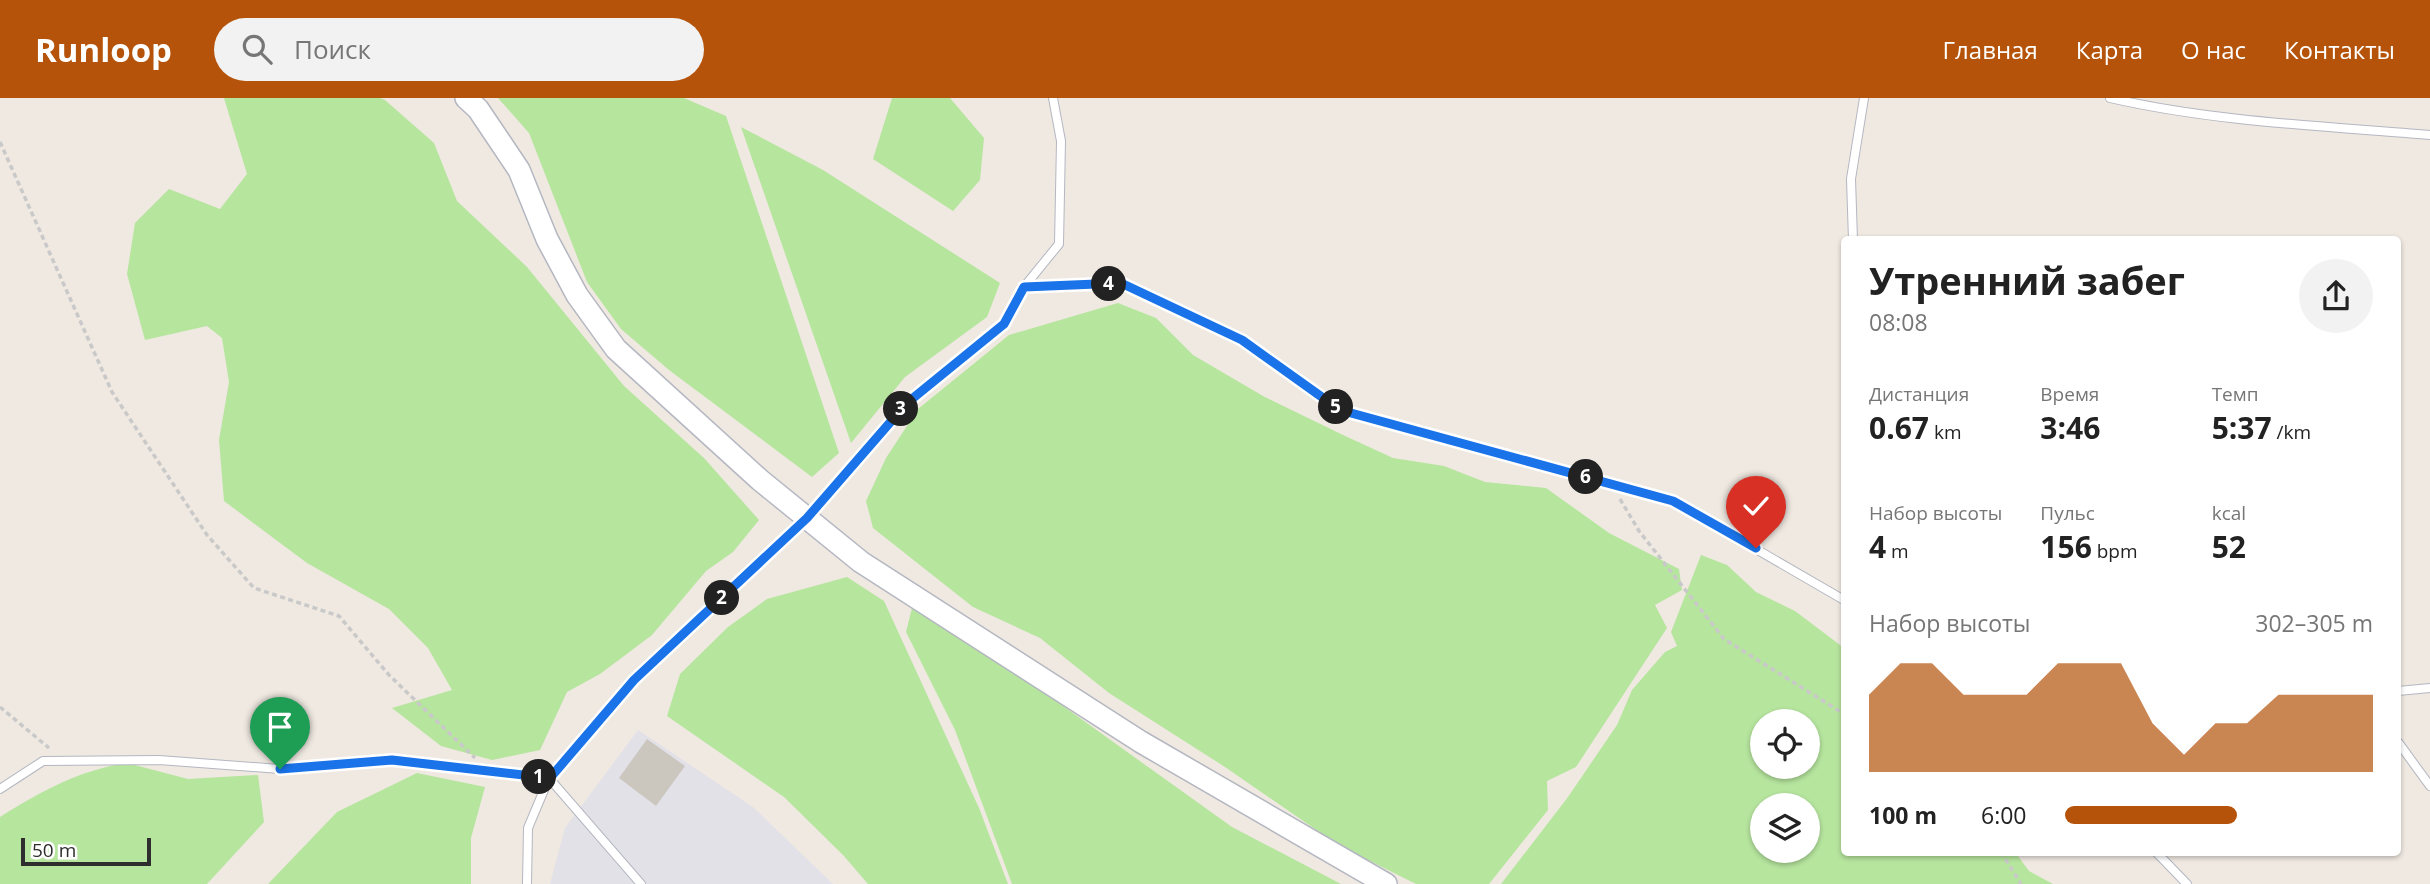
<!DOCTYPE html>
<html lang="ru">
<meta charset="utf-8">
<style>
body{margin:0;font-family:"Open Sans",sans-serif;background:#f2f2f2;color:#222;height:100vh;display:flex;flex-direction:column;font-size:26px;white-space:nowrap}
*{box-sizing:border-box;margin:0}
p{font-size:23px;color:#767676}
.icon{flex:none;width:38px;height:38px;fill:none;stroke:currentColor;stroke-width:2;stroke-linecap:round;stroke-linejoin:round}
.map{position:relative;flex:1;overflow:hidden}
.details{position:absolute;left:1841px;top:138px;width:560px;height:620px;display:flex;flex-direction:column;background:#fff;border-radius:7px;box-shadow:0 2px 5px #0004}
.details>*{flex:none}
.buttons{position:absolute;left:1750px;top:611px;display:grid;gap:14px}
.buttons a{display:grid;place-items:center;width:70px;height:70px;border-radius:50%;background:#fff;box-shadow:0 2px 5px #0004;font-size:35px}
.scale{position:absolute;left:21px;bottom:18px;width:130px;box-sizing:border-box;padding-left:7px;border:4px solid #2e2e2e;border-top:0;font-size:19px;line-height:24px;white-space:nowrap;color:#2e2e2e;-webkit-text-stroke:5px #fff;paint-order:stroke}
.pin{position:absolute;display:grid;place-items:center;width:60px;height:60px;color:#fff;margin:-72px -30px;border-radius:50% 50% 50% 0;rotate:-45deg;box-shadow:0 0 7px #0007}
.pin .icon{rotate:45deg}
.km{position:absolute;width:35px;height:35px;margin:-18px;border-radius:50%;background:#222;color:#fff;font-size:19px;line-height:35px;text-align:center}
.round{display:grid;place-items:center;flex:none;width:74px;height:74px;border-radius:37px;background:#f2f2f2}
.head{display:flex;align-items:center;justify-content:space-between;height:119px;padding:0 28px}
h1{font-size:38px;font-weight:700;line-height:52px}
.metrics{display:grid;grid-template-columns:repeat(3,1fr);gap:10px;height:119px;padding:7px 28px}
.metrics div{display:grid;align-content:center}
.metrics b{font-size:30px;font-weight:700}
.metrics small{font-size:19px;font-weight:400}
.metrics p{font-size:19px}
.chart{height:196px;padding:14px 28px}
.chart p{display:flex;justify-content:space-between}
.chart svg{width:100%;height:126px;margin-top:7px;fill:#b45309;opacity:.7}
ul{padding:0 28px;list-style:none;font-size:23px}
li{display:grid;grid-template-columns:112px 84px 1fr;align-items:center;height:52px}
li i{height:18px;border-radius:9px;background:#b45309}
header{display:flex;align-items:center;gap:42px;box-sizing:border-box;height:98px;padding:0 35px;background:#b45309;color:#fff}
header strong{font-size:33px}
nav{display:flex;gap:38px;margin-inline-start:auto;font-size:24px}
.search{width:490px;height:63px;background:#f2f2f2;display:flex;align-items:center;gap:18px;box-sizing:border-box;padding:0 24px;border-radius:38px;color:#767676;font-size:26px}
.map>svg:first-child{display:block}
</style>
<header>
<strong>Runloop</strong>
<div class="search"><svg class="icon" aria-label="search" viewBox="0 0 24 24"><circle cx="10" cy="10" r="6"/><path d="M15 15l6 6"/></svg>Поиск</div>
<nav><a>Главная</a><a>Карта</a><a>О нас</a><a>Контакты</a></nav>
</header>
<div class="map">
<svg width="2430" height="786" viewBox="0 0 2430 786">
<rect width="100%" height="100%" fill="#efe9e1"/>
<!-- industrial -->
<polygon fill="#e3e1e8" points="638,632 753,709 833,786 550,786 565,730"/>
<!-- green -->
<g fill="#b6e59e" fill-rule="evenodd">
<polygon points="224,0 380,0 385,2 434,45 457,103 527,169 624,288 704,360 759,422 733,454 706,473 652,537 600,576 567,594 540,652 492,662 441,648 392,610 452,592 428,550 389,511 307,465 224,403 219,342 229,284 222,240 207,228 145,242 127,176 135,125 169,91 220,111 247,76"/>
<polygon points="498,0 684,0 726,18 839,355 812,379 669,272 621,231 587,184 529,35"/>
<polygon points="892,0 950,0 984,40 980,82 953,113 873,61"/>
<polygon points="741,29 823,72 1000,185 987,219 905,279 851,345"/>
<polygon points="1118,205 1156,220 1193,257 1263,298 1343,337 1393,360 1444,368 1485,384 1546,390 1609,435 1679,471 1682,492 1655,507 1667,530 1576,669 1547,683 1548,712 1489,786 1416,786 1338,747 1225,669 1109,595 1040,540 973,509 873,430 866,403 886,360 918,311 1009,237"/>
<path d="M1701 457 1727 467 1756 494 1795 513 1844 550V754H2015L2029 773 2053 786H1501L1568 699 1617 627 1632 592 1665 554 1677 548 1671 534ZM1762 623H1808V668H1762ZM1762 707H1808V752H1762Z"/>
<polygon points="847,479 884,503 979,710 1008,786 868,786 843,757 784,699 667,618 680,576 728,529 767,501"/>
<polygon points="912,510 961,535 1232,729 1341,786 1012,786 955,632 906,534"/>
<path d="M127 665 188 681 258 677 264 724 207 786H0V719C40 694 79 672 127 665Z"/>
<polygon points="417,675 485,689 471,740 471,786 268,786 337,714"/>
</g>
<!-- building -->
<polygon fill="#cbc7bf" points="647,641 685,668 656,708 619,680"/>
<g fill="none" stroke-linecap="round" stroke-linejoin="round">
<!-- service casing -->
<g stroke="#b4b7c1" stroke-width="10">
<g id="service">
<path d="M2110 0C2215 24 2323 28 2430 37"/>
<polyline points="1853,142 1851,81 1864,0"/>
<polyline points="1024,189 1121,185 1243,242 1340,312 1673,403 1844,502"/>
<polyline points="2398,593 2430,590"/>
<polyline points="2398,644 2430,688"/>
<polyline points="0,691 43,663 159,662 280,671 392,662 549,680 641,786"/>
<polyline points="2156,754 2187,786"/>
<polyline points="527,786 528,730 549,680 634,582 807,420 907,305 1004,226 1024,189 1059,146 1061,43 1053,0"/>
</g>
</g>
<!-- tertiary casing -->
<g stroke="#b4b7c1" stroke-width="24">
<polyline id="tertiary" points="466,0 478,11 519,72 547,141 577,197 616,251 760,382 861,464 1141,644 1386,786"/>
</g>
<!-- path -->
<g stroke="#c9c9c9" stroke-width="3.5" stroke-dasharray="5 3.5" stroke-linecap="butt">
<polyline points="0,44 112,294 207,437 254,490 339,518 389,577 475,660"/>
<polyline points="1620,401 1639,433 1724,541 1844,616"/>
<polyline points="0,609 49,650"/>
<polyline points="2001,754 2021,786"/>
</g>
<!-- service -->
<use href="#service" stroke="#fff" stroke-width="8"/>
<!-- tertiary -->
<use href="#tertiary" stroke="#fff" stroke-width="21"/>
</g>
<g fill="none" stroke-linecap="round" stroke-linejoin="round">
<!-- route casing -->
<g stroke="#fff" stroke-width="14">
<polyline id="route" points="280,671 392,662 550,680 634,582 807,420 907,305 1004,226 1024,189 1121,185 1242,242 1340,312 1673,403 1756,450"/>
</g>
<!-- route -->
<use href="#route" stroke="#1a73e8" stroke-width="9"/>
</g>
</svg>
<div class="buttons">
<a><svg class="icon" aria-label="locate" viewBox="0 0 24 24"><circle cx="12" cy="12" r="6"/><path d="M12 2v4M12 18v4M2 12h4M18 12h4"/></svg></a>
<a><svg class="icon" aria-label="layers" viewBox="0 0 24 24"><path d="M12 4l9 5-9 5-9-5zM3 14l9 5 9-5"/></svg></a>
</div>
<div class="scale">50 m</div>
<div class="pin" style="left:280px;top:671px;background:#1e9e55"><svg class="icon" aria-label="arrive" viewBox="0 0 24 24"><path d="M6 21V4h12l-3 4 3 4H6"/></svg></div>
<div class="pin" style="left:1756px;top:450px;background:#d93025"><svg class="icon" aria-label="check" viewBox="0 0 24 24"><path d="M5 12l5 5 9-10"/></svg></div>
<b class="km" style="left:539px;top:679px">1</b>
<b class="km" style="left:722px;top:500px">2</b>
<b class="km" style="left:901px;top:311px">3</b>
<b class="km" style="left:1109px;top:186px">4</b>
<b class="km" style="left:1336px;top:309px">5</b>
<b class="km" style="left:1586px;top:379px">6</b>
<section class="details">
<div class="head"><div><h1>Утренний забег</h1><p>08:08</p></div><a class="round"><svg class="icon" aria-label="share" viewBox="0 0 24 24"><path d="M12 15V3M7 8l5-5 5 5M5 13v7h14v-7"/></svg></a></div>
<div class="metrics">
<div><p>Дистанция</p><b>0.67<small> km</small></b></div>
<div><p>Время</p><b>3:46</b></div>
<div><p>Темп</p><b>5:37<small> /km</small></b></div>
</div>
<div class="metrics">
<div><p>Набор высоты</p><b>4<small> m</small></b></div>
<div><p>Пульс</p><b>156<small> bpm</small></b></div>
<div><p>kcal</p><b>52</b></div>
</div>
<div class="chart"><p><span>Набор высоты</span>302–305 m</p>
<svg viewBox="0 0 160 44" preserveAspectRatio="none"><path d="M0 44V17L10 6L20 6L30 17L40 17L50 17L60 6L70 6L80 6L90 27L100 38L110 27L120 27L130 17L140 17L150 17L160 17V44z"/></svg>
</div>
<ul>
<li><b>100 m</b>6:00<i style="width:56%"></i></li>
</ul>
</section>
</div>
